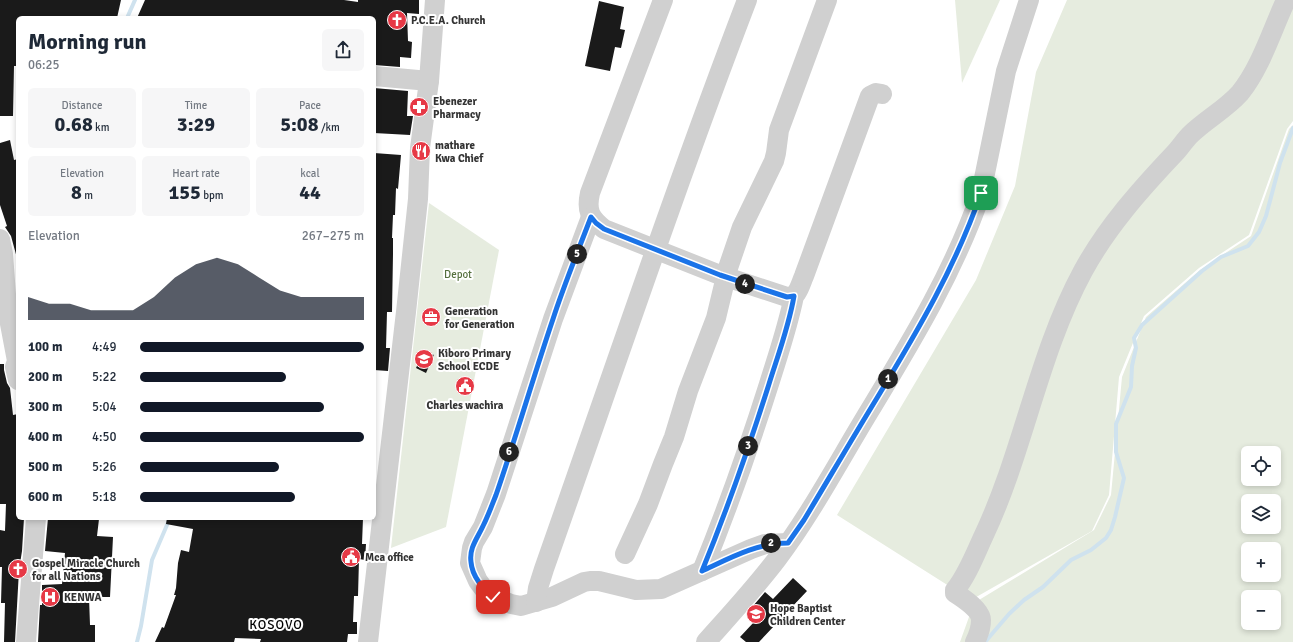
<!DOCTYPE html>
<meta charset="utf-8">
<style>
body{margin:0;font-family:Signika,sans-serif;background:#f6f6f7;color:#1f2937;height:100vh;display:flex;flex-direction:column;font-size:15px;white-space:nowrap}
*{box-sizing:border-box;margin:0}
p{font-size:13px;color:#747a83}
.icon{flex:none;width:22px;height:22px;fill:none;stroke:currentColor;stroke-width:2;stroke-linecap:round;stroke-linejoin:round}
.map{position:relative;flex:1;overflow:hidden}
.sheet{position:absolute;left:16px;top:16px;width:360px;height:504px;display:flex;flex-direction:column;background:#fff;border-radius:6px;box-shadow:0 2px 6px #0003}
.sheet>*{flex:none}
.buttons{position:absolute;left:1241px;top:446px;display:grid;gap:8px}
.buttons a{display:grid;place-items:center;width:40px;height:40px;border-radius:6px;background:#fff;box-shadow:0 2px 6px #0003;font-size:20px}
.pin{position:absolute;display:grid;place-items:center;width:34px;height:34px;color:#fff;margin:-17px;border-radius:8px;box-shadow:0 2px 6px #0006}
.km{position:absolute;width:20px;height:20px;margin:-10px;border-radius:50%;background:#222;color:#fff;font-size:11px;line-height:20px;text-align:center}
.round{display:grid;place-items:center;flex:none;width:42px;height:42px;border-radius:6px;background:#f6f6f7}
.summary{display:flex;align-items:center;justify-content:space-between;height:68px;padding:0 12px}
h1{font-size:22px;font-weight:700;line-height:30px}
.stats{display:grid;grid-template-columns:repeat(3,1fr);gap:6px;height:68px;padding:4px 12px}
.stats div{display:grid;align-content:center;border-radius:6px;background:#f6f6f7;text-align:center}
.stats b{font-size:20px;font-weight:700}
.stats small{font-size:11px;font-weight:400}
.stats p{font-size:11px}
.chart{height:112px;padding:8px 12px}
.chart p{display:flex;justify-content:space-between}
.chart svg{width:100%;height:72px;margin-top:4px;fill:#111827;opacity:.7}
ul{padding:0 12px;list-style:none;font-size:13px}
li{display:grid;grid-template-columns:64px 48px 1fr;align-items:center;height:30px}
li i{height:10px;border-radius:5px;background:#111827}
.map>svg:first-child{display:block}
</style>
<div class="map">
<svg width="1293" height="642" viewBox="0 0 1293 642">
<rect width="100%" height="100%" fill="#fff"/>
<!-- green -->
<g fill="#e6ecdf" fill-rule="evenodd">
<polygon points="955,0 1000,0 962,83"/>
<polygon points="1067,0 1293,0 1293,121 1287,129 1249,235 1199,268 1144,316 1119,377 1109,495 1092,531 971,600 837,515 976,280 1015,186 1036,72"/>
<path d="M1293 125V642H960L974 603 1094 530 1111 495 1122 377 1146 317 1200 270 1251 236 1289 129ZM1248 453H1274V479H1248ZM1248 501H1274V527H1248ZM1248 549H1274V575H1248ZM1248 597H1274V623H1248Z"/>
<polygon points="429,203 499,250 446,527 391,548"/>
</g>
<g fill="none" stroke-linecap="round" stroke-linejoin="round">
<!-- stream -->
<g stroke="#cfe2ee" stroke-width="4">
<polyline points="127,18 135,0"/>
<polyline points="137,642 141,626 152,560 170,518"/>
<polyline points="985,642 1009,614 1024,600 1043,587 1071,560 1091,550 1106,538 1111,530 1115,517 1124,478 1116,452 1116,424 1131,387 1132,366 1136,348 1134,338 1142,325 1202,271 1221,257 1248,246 1259,232 1266,216 1280,163 1293,128"/>
</g>
</g>
<!-- building -->
<g fill="#1a1a1a">
<polygon points="0,0 121,0 117,18 18,18 18,56 17,56 17,66 14,66 13,116 0,116"/>
<polygon points="145,0 344,0 358,2 358,0 419,0 419,14 407,13 408,41 412,42 411,58 400,57 400,67 374,65 374,18 137,18"/>
<polygon points="599,1 624,7 620,29 625,30 621,48 615,47 610,71 585,66"/>
<polygon points="374,88 408,91 407,116 413,116 410,135 374,133"/>
<polygon points="10,140 14,160 18,159 17,258 11,236 5,227 7,226 0,205 0,143"/>
<polygon points="374,153 401,155 398,189 396,188 395,215 393,215 392,238 393,238 393,254 392,312 387,312 386,348 390,348 388,371 374,370"/>
<polygon points="424,351 434,355 426,373 416,368"/>
<polygon points="0,364 4,364 4,370 7,383 10,388 13,415 18,414 18,518 24,518 22,551 19,570 15,642 4,642 5,603 1,603 2,567 0,567 0,530 5,531 6,504 0,504"/>
<polygon points="48,518 99,519 97,536 113,537 110,597 89,597 90,625 95,625 95,642 38,642 40,605 42,605 42,585 62,584 65,553 45,551"/>
<polygon points="167,518 363,518 362,544 366,544 365,560 359,559 358,596 354,596 353,622 357,622 357,634 348,634 347,642 260,642 261,639 235,638 234,642 155,642 162,627 164,628 176,595 174,595 176,588 178,563 181,550 189,552 193,529 166,524"/>
<polygon points="793,578 807,591 759,642 746,642 740,637 754,622 746,614 765,592 773,599"/>
</g>
<g fill="none" stroke-linecap="round" stroke-linejoin="round">
<!-- minor -->
<g stroke="#d0d0d0" stroke-width="20">
<path d="M663 0 590 193C586 211 590 218 604 229L720 275 787 297C798 298 800 285 804 276L870 96 876 93 882 94"/>
<polyline points="374,76 429,81"/>
<polyline points="591,217 553,319 496,494 483,527 474,542 472,548 470,563 478,581 487,593 493,597 511,604 521,606 552,597 584,582 590,581 599,581 636,590 661,589 751,549 765,544 788,543"/>
<polyline points="0,239 3,254 7,308 17,361 15,367 18,380"/>
<polyline points="625,554 648,504 663,464 674,437 688,391 716,318 728,268 742,227 774,161 776,153 779,130 827,0"/>
<path d="M702 571C727 510 749 447 769 384 778 355 788 326 794 296"/>
<path d="M536 602 538 588 544 569C611 379 675 188 747 0"/>
<polyline points="26,642 36,518"/>
<polyline points="368,642 406,312 418,199 420,148 429,81 435,0"/>
<path d="M706 642C730 615 755 588 777 559 813 511 841 457 873 405 914 337 955 269 981 193L1006 71 1029 0"/>
<path d="M975 642C978 636 981 627 981 620 981 610 963 598 955 593V590C967 576 976 552 984 535 1024 450 1038 354 1083 271 1107 227 1140 190 1174 154 1180 148 1184 141 1190 135 1205 120 1226 109 1240 93 1261 67 1272 30 1286 0"/>
</g>
</g>
<g fill="none" stroke-linecap="round" stroke-linejoin="round">
<!-- route casing -->
<g stroke="#fff" stroke-width="8">
<path id="route" d="M493 597C483 589 472 576 471 562 469 548 477 539 483 526 488 516 492 505 496 495 516 437 533 378 553 319 564 285 578 251 591 217L596 223 604 229 720 275 787 297 794 296C789 326 778 355 769 384 749 447 727 510 702 571 730 558 757 543 788 543L804 520C828 480 852 439 877 398 917 332 956 266 981 193"/>
</g>
<!-- route -->
<use href="#route" stroke="#1a73e8" stroke-width="5"/>
</g>
<!-- icons -->
<defs>
<g id="church-disc" transform="scale(1)"><circle r="9.5" fill="#e63946" stroke="#fff"/><path d="M-1.2-6h2.4v3.5h3.3v2.4h-3.3V6h-2.4V-.1h-3.3v-2.4h3.3Z" fill="#fff"/></g>
<g id="pharmacy-disc" transform="scale(1)"><circle r="9.5" fill="#e63946" stroke="#fff"/><path d="M-2-6h4v4h4v4h-4v4h-4v-4h-4v-4h4Z" fill="#fff"/></g>
<g id="restaurant-disc" transform="scale(1)"><circle r="9.5" fill="#e63946" stroke="#fff"/><path d="M-5-6h1v4h1v-4h1v4h1v-4h1v5L-1.5 .5V6h-2V.5L-5-1ZM5-6V6H3V1.5H1.5Q1.5-4 5-6Z" fill="#fff"/></g>
<g id="office-disc" transform="scale(1)"><circle r="9.5" fill="#e63946" stroke="#fff"/><path d="M-6-3h4V-5.5h4V-3h4V5H-6ZM-1-4.5V-3h2v-1.5ZM-6 0V1H6V0Z" fill="#fff"/></g>
<g id="school-disc" transform="scale(1)"><circle r="9.5" fill="#e63946" stroke="#fff"/><path d="M0-5L7-2L0 1L-7-2ZM-4 1L0 2.5L4 1V4Q0 6-4 4Z" fill="#fff"/></g>
<g id="civic-disc" transform="scale(1)"><circle r="9.5" fill="#e63946" stroke="#fff"/><path d="M-.6-6.5H3V-4.5H.6V-3L4-1V1h2V6H-6V1h2V-1L-.6-3ZM-1.2 2.5V6h2.4V2.5Z" fill="#fff"/></g>
<g id="hospital-disc" transform="scale(1)"><circle r="9.5" fill="#e63946" stroke="#fff"/><path d="M-5-5h3v3.5h4V-5h3V5h-3V1.5h-4V5h-3Z" fill="#fff"/></g>
</defs>
<g fill-rule="evenodd">
<use href="#church-disc" x="397" y="20"/>
<use href="#pharmacy-disc" x="419" y="107"/>
<use href="#restaurant-disc" x="421" y="151"/>
<use href="#office-disc" x="431" y="317"/>
<use href="#school-disc" x="424" y="359"/>
<use href="#civic-disc" x="465" y="386"/>
<use href="#civic-disc" x="351" y="557"/>
<use href="#church-disc" x="18" y="569"/>
<use href="#hospital-disc" x="50" y="597"/>
<use href="#school-disc" x="756" y="614"/>
</g>
<g text-anchor="middle" stroke-width="4" stroke-linejoin="round" paint-order="stroke">
<!-- poi labels -->
<g font-size="11" font-weight="bold" fill="#333" stroke="#fff" text-anchor="start">
<text x="411" y="24">P.C.E.A. Church</text>
<text x="433" y="105">Ebenezer<tspan x="433" dy="13">Pharmacy</tspan></text>
<text x="435" y="149">mathare<tspan x="435" dy="13">Kwa Chief</tspan></text>
<text x="445" y="315">Generation<tspan x="445" dy="13">for Generation</tspan></text>
<text x="438" y="357">Kiboro Primary<tspan x="438" dy="13">School ECDE</tspan></text>
<text x="465" y="409" text-anchor="middle">Charles wachira</text>
<text x="365" y="561">Mca office</text>
<text x="32" y="567">Gospel Miracle Church<tspan x="32" dy="13">for all Nations</tspan></text>
<text x="64" y="601">KENWA</text>
<text x="770" y="612">Hope Baptist<tspan x="770" dy="13">Children Center</tspan></text>
</g>
<!-- park labels -->
<g font-size="11" fill="#56703f" stroke="#fff">
<text x="458" y="278">Depot</text>
</g>
<!-- quarter labels -->
<g font-size="13" letter-spacing="1" fill="#000" stroke="#fff">
<text x="276" y="629">KOSOVO</text>
</g>
</g>
</svg>
<div class="buttons">
<a><svg class="icon" aria-label="locate" viewBox="0 0 24 24"><circle cx="12" cy="12" r="6"/><path d="M12 2v4M12 18v4M2 12h4M18 12h4"/></svg></a>
<a><svg class="icon" aria-label="layers" viewBox="0 0 24 24"><path d="M12 4l9 5-9 5-9-5zM3 14l9 5 9-5"/></svg></a>
<a>+</a>
<a>−</a>
</div>
<div class="pin" style="left:981px;top:193px;background:#1e9e55"><svg class="icon" aria-label="arrive" viewBox="0 0 24 24"><path d="M6 21V4h12l-3 4 3 4H6"/></svg></div>
<div class="pin" style="left:493px;top:597px;background:#d93025"><svg class="icon" aria-label="check" viewBox="0 0 24 24"><path d="M5 12l5 5 9-10"/></svg></div>
<b class="km" style="left:888px;top:379px">1</b>
<b class="km" style="left:771px;top:543px">2</b>
<b class="km" style="left:748px;top:446px">3</b>
<b class="km" style="left:745px;top:284px">4</b>
<b class="km" style="left:577px;top:254px">5</b>
<b class="km" style="left:509px;top:452px">6</b>
<section class="sheet">
<div class="summary"><div><h1>Morning run</h1><p>06:25</p></div><a class="round"><svg class="icon" aria-label="share" viewBox="0 0 24 24"><path d="M12 15V3M7 8l5-5 5 5M5 13v7h14v-7"/></svg></a></div>
<div class="stats">
<div><p>Distance</p><b>0.68<small> km</small></b></div>
<div><p>Time</p><b>3:29</b></div>
<div><p>Pace</p><b>5:08<small> /km</small></b></div>
</div>
<div class="stats">
<div><p>Elevation</p><b>8<small> m</small></b></div>
<div><p>Heart rate</p><b>155<small> bpm</small></b></div>
<div><p>kcal</p><b>44</b></div>
</div>
<div class="chart"><p><span>Elevation</span>267–275 m</p>
<svg viewBox="0 0 160 44" preserveAspectRatio="none"><path d="M0 44V30L10 34L20 34L30 38L40 38L50 38L60 30L70 18L80 10L90 6L100 10L110 18L120 26L130 30L140 30L150 30L160 30V44z"/></svg>
</div>
<ul>
<li><b>100 m</b>4:49<i style="width:100%"></i></li>
<li><b>200 m</b>5:22<i style="width:65%"></i></li>
<li><b>300 m</b>5:04<i style="width:82%"></i></li>
<li><b>400 m</b>4:50<i style="width:100%"></i></li>
<li><b>500 m</b>5:26<i style="width:62%"></i></li>
<li><b>600 m</b>5:18<i style="width:69%"></i></li>
</ul>
</section>
</div>
